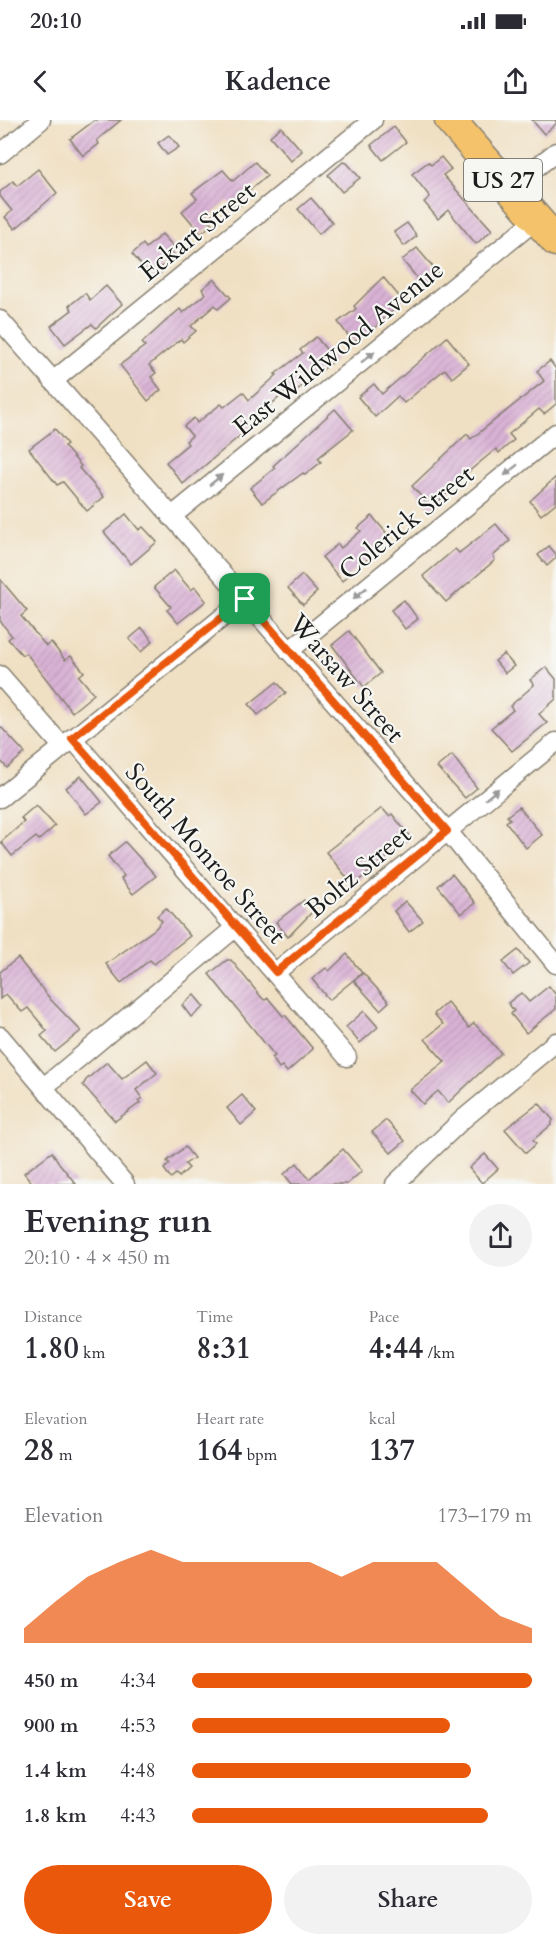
<!DOCTYPE html>
<meta charset="utf-8">
<style>
body{margin:0;font-family:Cardo,serif;background:#f2f2f3;color:#2b2b33;height:100vh;display:flex;flex-direction:column;font-size:22px;white-space:nowrap}
*{box-sizing:border-box;margin:0}
p{font-size:20px;color:#7c7c81}
.icon{flex:none;width:33px;height:33px;fill:none;stroke:currentColor;stroke-width:2;stroke-linecap:round;stroke-linejoin:round}
.map{position:relative;height:1064px;overflow:hidden}
.side{display:flex;flex-direction:column;background:#fff;flex:1}
.side>*{flex:none}
.pin{position:absolute;display:grid;place-items:center;width:51px;height:51px;color:#fff;margin:-26px;border-radius:12px;box-shadow:0 3px 9px #0006}
.round{display:grid;place-items:center;flex:none;width:63px;height:63px;border-radius:32px;background:#f2f2f3}
.head{display:flex;align-items:center;justify-content:space-between;height:102px;padding:0 24px}
h1{font-size:33px;font-weight:600;line-height:45px}
.metrics{display:grid;grid-template-columns:repeat(3,1fr);gap:9px;height:102px;padding:6px 24px}
.metrics div{display:grid;align-content:center}
.metrics b{font-size:30px;font-weight:600}
.metrics small{font-size:16px;font-weight:400}
.metrics p{font-size:16px}
.chart{height:168px;padding:12px 24px}
.chart p{display:flex;justify-content:space-between}
.chart svg{width:100%;height:108px;margin-top:6px;fill:#ea580c;opacity:.7}
.primary-button{display:flex;gap:12px;margin-top:auto;padding:12px 24px}
.primary-button a{flex:1;height:69px;border-radius:36px;background:#ea580c;color:#fff;font-size:24px;font-weight:600;line-height:69px;text-align:center}
.primary-button a+a{background:#f2f2f3;color:#2b2b33}
ul{padding:0 24px;list-style:none;font-size:20px}
li{display:grid;grid-template-columns:96px 72px 1fr;align-items:center;height:45px}
li i{height:15px;border-radius:8px;background:#ea580c}
.status{display:flex;justify-content:space-between;align-items:center;height:42px;padding:0 30px;background:#fff;direction:ltr}
.status svg{height:16px;fill:currentColor}
header{display:flex;justify-content:space-between;align-items:center;height:78px;padding:0 24px;background:#fff;font-size:27px;font-weight:600}
.map>svg:first-child{display:block}
</style>
<div class="status"><b>20:10</b><svg viewBox="0 0 49 12"><path d="M0 12V9h3v3zM5 12V6h3v6zM10 12V3h3v9zM15 12V0h3v12zM26 1h20v11H26zM47 4h2v5h-2z"/></svg></div>
<header><svg class="icon" aria-label="back" viewBox="0 0 24 24"><path d="M15 5l-7 7 7 7"/></svg>Kadence<svg class="icon" aria-label="share" viewBox="0 0 24 24"><path d="M12 15V3M7 8l5-5 5 5M5 13v7h14v-7"/></svg></header>
<div class="map">
<svg width="556" height="1064" viewBox="0 0 556 1064">
<defs>
<pattern id="building-hatch" width="6" height="6" patternUnits="userSpaceOnUse" patternTransform="scale(1.5)"><rect width="6" height="6" fill="#dab3d6"/><path d="M-1 1l2-2M0 6l6-6M5 7l2-2" fill="none" stroke="#ba99b7"/></pattern>
</defs>
<rect width="100%" height="100%" fill="#f6f6f2"/>
<filter id="ink" filterUnits="userSpaceOnUse"><feTurbulence type="fractalNoise" baseFrequency=".0167" numOctaves="2"/><feDisplacementMap in="SourceGraphic" scale="12" xChannelSelector="R" yChannelSelector="G"/><feConvolveMatrix kernelMatrix="1 2 1 2 8 2 1 2 1" color-interpolation-filters="sRGB"/></filter>
<filter id="wash" filterUnits="userSpaceOnUse"><feTurbulence type="fractalNoise" baseFrequency=".008" numOctaves="4" result="noise"/><feDisplacementMap in="SourceGraphic" scale="24" xChannelSelector="R" yChannelSelector="G"/><feGaussianBlur stdDeviation="1.35" result="paint"/><feColorMatrix in="noise" values="0 0 0 0 0 0 0 0 0 0 0 0 0 0 0 0 0 1.4 0 .05"/><feComposite in="paint" operator="in"/></filter>
<g filter="url(#wash)">
<rect width="100%" height="100%" fill="#f0e0c3"/>
<g id="blocks">
<!-- building -->
<g fill="url(#building-hatch)">
<polygon points="95,0 121,0 97,20 99,24 83,36 70,19"/>
<polygon points="532,0 556,0 556,4 544,14"/>
<polygon points="281,7 302,31 291,41 270,16"/>
<polygon points="394,7 406,22 383,40 371,25"/>
<polygon points="169,15 179,27 167,35 158,23"/>
<polygon points="441,37 451,49 443,55 492,110 476,124 448,90 438,99 424,82 430,77 412,54 428,42 431,45"/>
<polygon points="255,42 267,56 244,75 248,79 235,89 228,81 207,98 212,104 201,114 182,91 197,79 192,73 223,50 233,61"/>
<polygon points="343,42 347,43 360,58 342,72 328,55"/>
<polygon points="38,49 57,73 15,109 5,97 12,91 0,76 0,72 13,61 17,66"/>
<polygon points="311,78 332,102 319,114 298,89"/>
<polygon points="407,103 417,116 404,126 394,112"/>
<polygon points="162,114 173,126 169,129 175,136 161,147 164,150 153,159 132,134 143,124 146,128"/>
<polygon points="417,128 439,154 424,166 402,140"/>
<polygon points="383,157 403,181 373,209 353,222 338,202 356,189 354,186"/>
<polygon points="214,159 231,178 218,189 215,185 191,206 196,211 183,222 181,219 149,245 156,253 151,257 161,270 148,281 120,245 145,226 142,223 166,201 180,189 183,193 205,174 202,169"/>
<polygon points="106,166 122,184 96,208 92,204 65,224 51,206 72,190 69,186 85,173 90,180"/>
<polygon points="316,217 335,240 291,275 288,270 260,294 262,297 183,364 166,342 188,324 186,321 192,316 184,306 194,298 197,303 221,284 224,287 243,272 249,280 277,255 275,254 303,233 300,230"/>
<polygon points="447,217 469,244 452,258 445,249 404,283 398,276 375,297 358,277 374,264 382,274"/>
<polygon points="550,241 556,249 556,284 544,294 539,289 509,314 514,320 499,333 496,329 467,353 432,389 412,366 467,314 471,319 544,261 537,251"/>
<polygon points="335,289 353,310 318,338 321,342 305,355 303,353 262,383 250,368 275,348 273,346"/>
<polygon points="55,309 67,324 64,326 81,346 79,348 104,377 87,391 63,362 57,365 29,329"/>
<polygon points="556,357 556,383 541,395 530,381"/>
<polygon points="126,394 139,410 143,407 157,422 131,444 104,412"/>
<polygon points="372,396 389,416 373,430 375,433 342,461 322,437 338,424 341,428 361,411 358,408"/>
<polygon points="496,404 510,421 493,436 495,440 446,482 423,456 455,429 459,433"/>
<polygon points="549,426 556,434 556,438 547,446 538,435"/>
<polygon points="174,450 191,470 195,467 206,481 178,503 167,490 171,487 154,467"/>
<polygon points="302,455 317,472 303,485 288,468"/>
<polygon points="0,459 27,491 21,496 46,526 51,522 65,540 71,536 84,552 79,556 94,574 72,592 26,533 22,535 8,519 12,516 0,501"/>
<polygon points="404,480 418,499 405,509 391,490"/>
<polygon points="142,508 153,521 141,532 129,519"/>
<polygon points="349,511 381,553 364,567 332,525"/>
<polygon points="504,534 514,546 505,553 495,541"/>
<polygon points="546,547 556,559 556,579 539,594 547,603 512,631 491,608 513,590 510,586 534,565 530,560"/>
<polygon points="277,562 286,573 258,595 249,584"/>
<polygon points="0,606 25,633 7,648 0,640"/>
<polygon points="452,635 477,668 465,678 437,647"/>
<polygon points="81,656 102,682 86,694 66,668"/>
<polygon points="36,685 55,706 39,720 36,717 12,736 1,722 24,702 21,698"/>
<polygon points="519,687 542,715 526,728 506,702 510,699 507,696"/>
<polygon points="382,688 389,696 392,694 411,718 353,765 326,732"/>
<polygon points="125,722 156,756 133,774 121,759 124,756 108,736"/>
<polygon points="452,754 475,783 461,794 438,766"/>
<polygon points="304,780 313,791 288,817 276,802"/>
<polygon points="405,781 423,801 409,812 394,791"/>
<polygon points="166,788 190,816 154,844 150,840 121,863 106,844 155,809 162,801 157,796"/>
<polygon points="518,830 529,843 513,855 503,842"/>
<polygon points="347,834 362,853 329,880 312,859 326,848 329,851"/>
<polygon points="18,838 51,880 81,911 55,932 41,916 47,911 28,888 22,892 6,874 0,879 0,852"/>
<polygon points="227,840 231,840 262,878 265,880 268,878 283,896 285,895 313,929 287,952 282,946 279,948 272,938 275,936 209,854"/>
<polygon points="363,853 389,882 380,890 354,861"/>
<polygon points="549,866 556,875 556,889 526,913 511,894 514,891 508,883 521,873 529,882"/>
<polygon points="194,875 204,887 191,897 182,885"/>
<polygon points="447,882 469,908 474,903 501,933 448,983 438,971 423,984 410,970 445,942 425,919 443,904 434,894"/>
<polygon points="364,891 378,907 360,923 346,907"/>
<polygon points="147,940 157,953 136,970 142,978 138,981 140,983 115,1001 83,965 86,960 107,942 122,959"/>
<polygon points="242,975 256,992 241,1005 227,988"/>
<polygon points="539,983 553,1000 551,1005 533,1020 536,1024 526,1033 505,1009"/>
<polygon points="386,1000 405,1021 391,1033 372,1012"/>
<polygon points="185,1027 194,1038 185,1044 189,1048 179,1057 176,1054 171,1058 164,1049 170,1044 167,1041"/>
<polygon points="343,1029 362,1051 347,1064 292,1064 284,1054 297,1043 309,1059"/>
<polygon points="52,1032 59,1043 76,1064 33,1064 24,1053"/>
<polygon points="485,1034 498,1049 482,1063 469,1048"/>
</g>
</g>
</g>
<g filter="url(#ink)">
<use href="#blocks" fill-opacity="0" stroke="#867e70" stroke-width="1.5"/>
<g fill="none" stroke-linecap="round" stroke-linejoin="round">
<!-- minor casing -->
<g stroke="#867e70" stroke-width="21">
<g id="minor">
<polyline points="0,34 41,0"/>
<polyline points="510,68 556,32"/>
<polyline points="0,200 455,720 556,844"/>
<polyline points="53,261 373,0"/>
<polyline points="171,397 537,99"/>
<polyline points="289,531 556,313"/>
<polyline points="0,555 62,626"/>
<polyline points="72,618 347,937"/>
<polyline points="0,678 245,479"/>
<polyline points="276,852 556,622"/>
<polyline points="0,916 125,1064"/>
<polyline points="44,967 236,807"/>
<polyline points="395,1064 462,1000 556,922"/>
</g>
</g>
<!-- trunk casing -->
<g stroke="#867e70" stroke-width="33">
<polyline id="trunk" points="450,0 556,121"/>
</g>
<!-- minor -->
<use href="#minor" stroke="#fff" stroke-width="18"/>
<!-- trunk -->
<use href="#trunk" stroke="#f3c26a" stroke-width="30"/>
</g>
<!-- one-way arrows -->
<defs><path id="oneway-solid" d="M-6-.8H1V-3.2L6.5 0L1 3.2V.8H-6Z" transform="scale(1.5)"/></defs>
<g fill="#999">
<use href="#oneway-solid" transform="translate(368 237) rotate(-39)"/>
<use href="#oneway-solid" transform="translate(511 350) rotate(141)"/>
<use href="#oneway-solid" transform="translate(216 360) rotate(-39)"/>
<use href="#oneway-solid" transform="translate(360 473) rotate(141)"/>
<use href="#oneway-solid" transform="translate(492 674) rotate(-39)"/>
</g>
</g>
<g fill="none" stroke-linecap="round" stroke-linejoin="round" filter="url(#ink)">
<!-- route casing -->
<g stroke="#fff" stroke-width="12">
<polygon id="route" points="245,479 447,711 276,852 72,618"/>
</g>
<!-- route -->
<use href="#route" stroke="#ea580c" stroke-width="8"/>
</g>
<g text-anchor="middle" stroke-width="4.5" stroke-linejoin="round" paint-order="stroke">
<!-- shield labels -->
<rect fill="#f6f6f2" stroke="#5d5d5c" stroke-width="1.5" x="464" y="39" width="78" height="42" rx="4.5"/>
<g font-size="24" font-weight="bold" fill="#1c1c1c">
<text x="503" y="68">US 27</text>
</g>
<!-- street labels -->
<g font-size="26" fill="#1c1c1c" stroke="#f6f6f2">
<text transform="translate(197 111) rotate(-39)" y="9">Eckart Street</text>
<text transform="translate(338 228) rotate(-39)" y="9">East Wildwood Avenue</text>
<text transform="translate(406 402) rotate(-39)" y="9">Colerick Street</text>
<text transform="translate(347 558) rotate(49)" y="9">Warsaw Street</text>
<text transform="translate(206 733) rotate(49)" y="9">South Monroe Street</text>
<text transform="translate(358 751) rotate(-40)" y="9">Boltz Street</text>
</g>
</g>
</svg>
<div class="pin" style="left:245px;top:479px;background:#1e9e55"><svg class="icon" aria-label="arrive" viewBox="0 0 24 24"><path d="M6 21V4h12l-3 4 3 4H6"/></svg></div>
</div>
<section class="side">
<div class="head"><div><h1>Evening run</h1><p>20:10 · 4 × 450 m</p></div><a class="round"><svg class="icon" aria-label="share" viewBox="0 0 24 24"><path d="M12 15V3M7 8l5-5 5 5M5 13v7h14v-7"/></svg></a></div>
<div class="metrics">
<div><p>Distance</p><b>1.80<small> km</small></b></div>
<div><p>Time</p><b>8:31</b></div>
<div><p>Pace</p><b>4:44<small> /km</small></b></div>
</div>
<div class="metrics">
<div><p>Elevation</p><b>28<small> m</small></b></div>
<div><p>Heart rate</p><b>164<small> bpm</small></b></div>
<div><p>kcal</p><b>137</b></div>
</div>
<div class="chart"><p><span>Elevation</span>173–179 m</p>
<svg viewBox="0 0 160 44" preserveAspectRatio="none"><path d="M0 44V38L10 27L20 17L30 11L40 6L50 11L60 11L70 11L80 11L90 11L100 17L110 11L120 11L130 11L140 22L150 33L160 38V44z"/></svg>
</div>
<ul>
<li><b>450 m</b>4:34<i style="width:100%"></i></li>
<li><b>900 m</b>4:53<i style="width:76%"></i></li>
<li><b>1.4 km</b>4:48<i style="width:82%"></i></li>
<li><b>1.8 km</b>4:43<i style="width:87%"></i></li>
</ul>
<div class="primary-button"><a>Save</a><a>Share</a></div>
</section>
